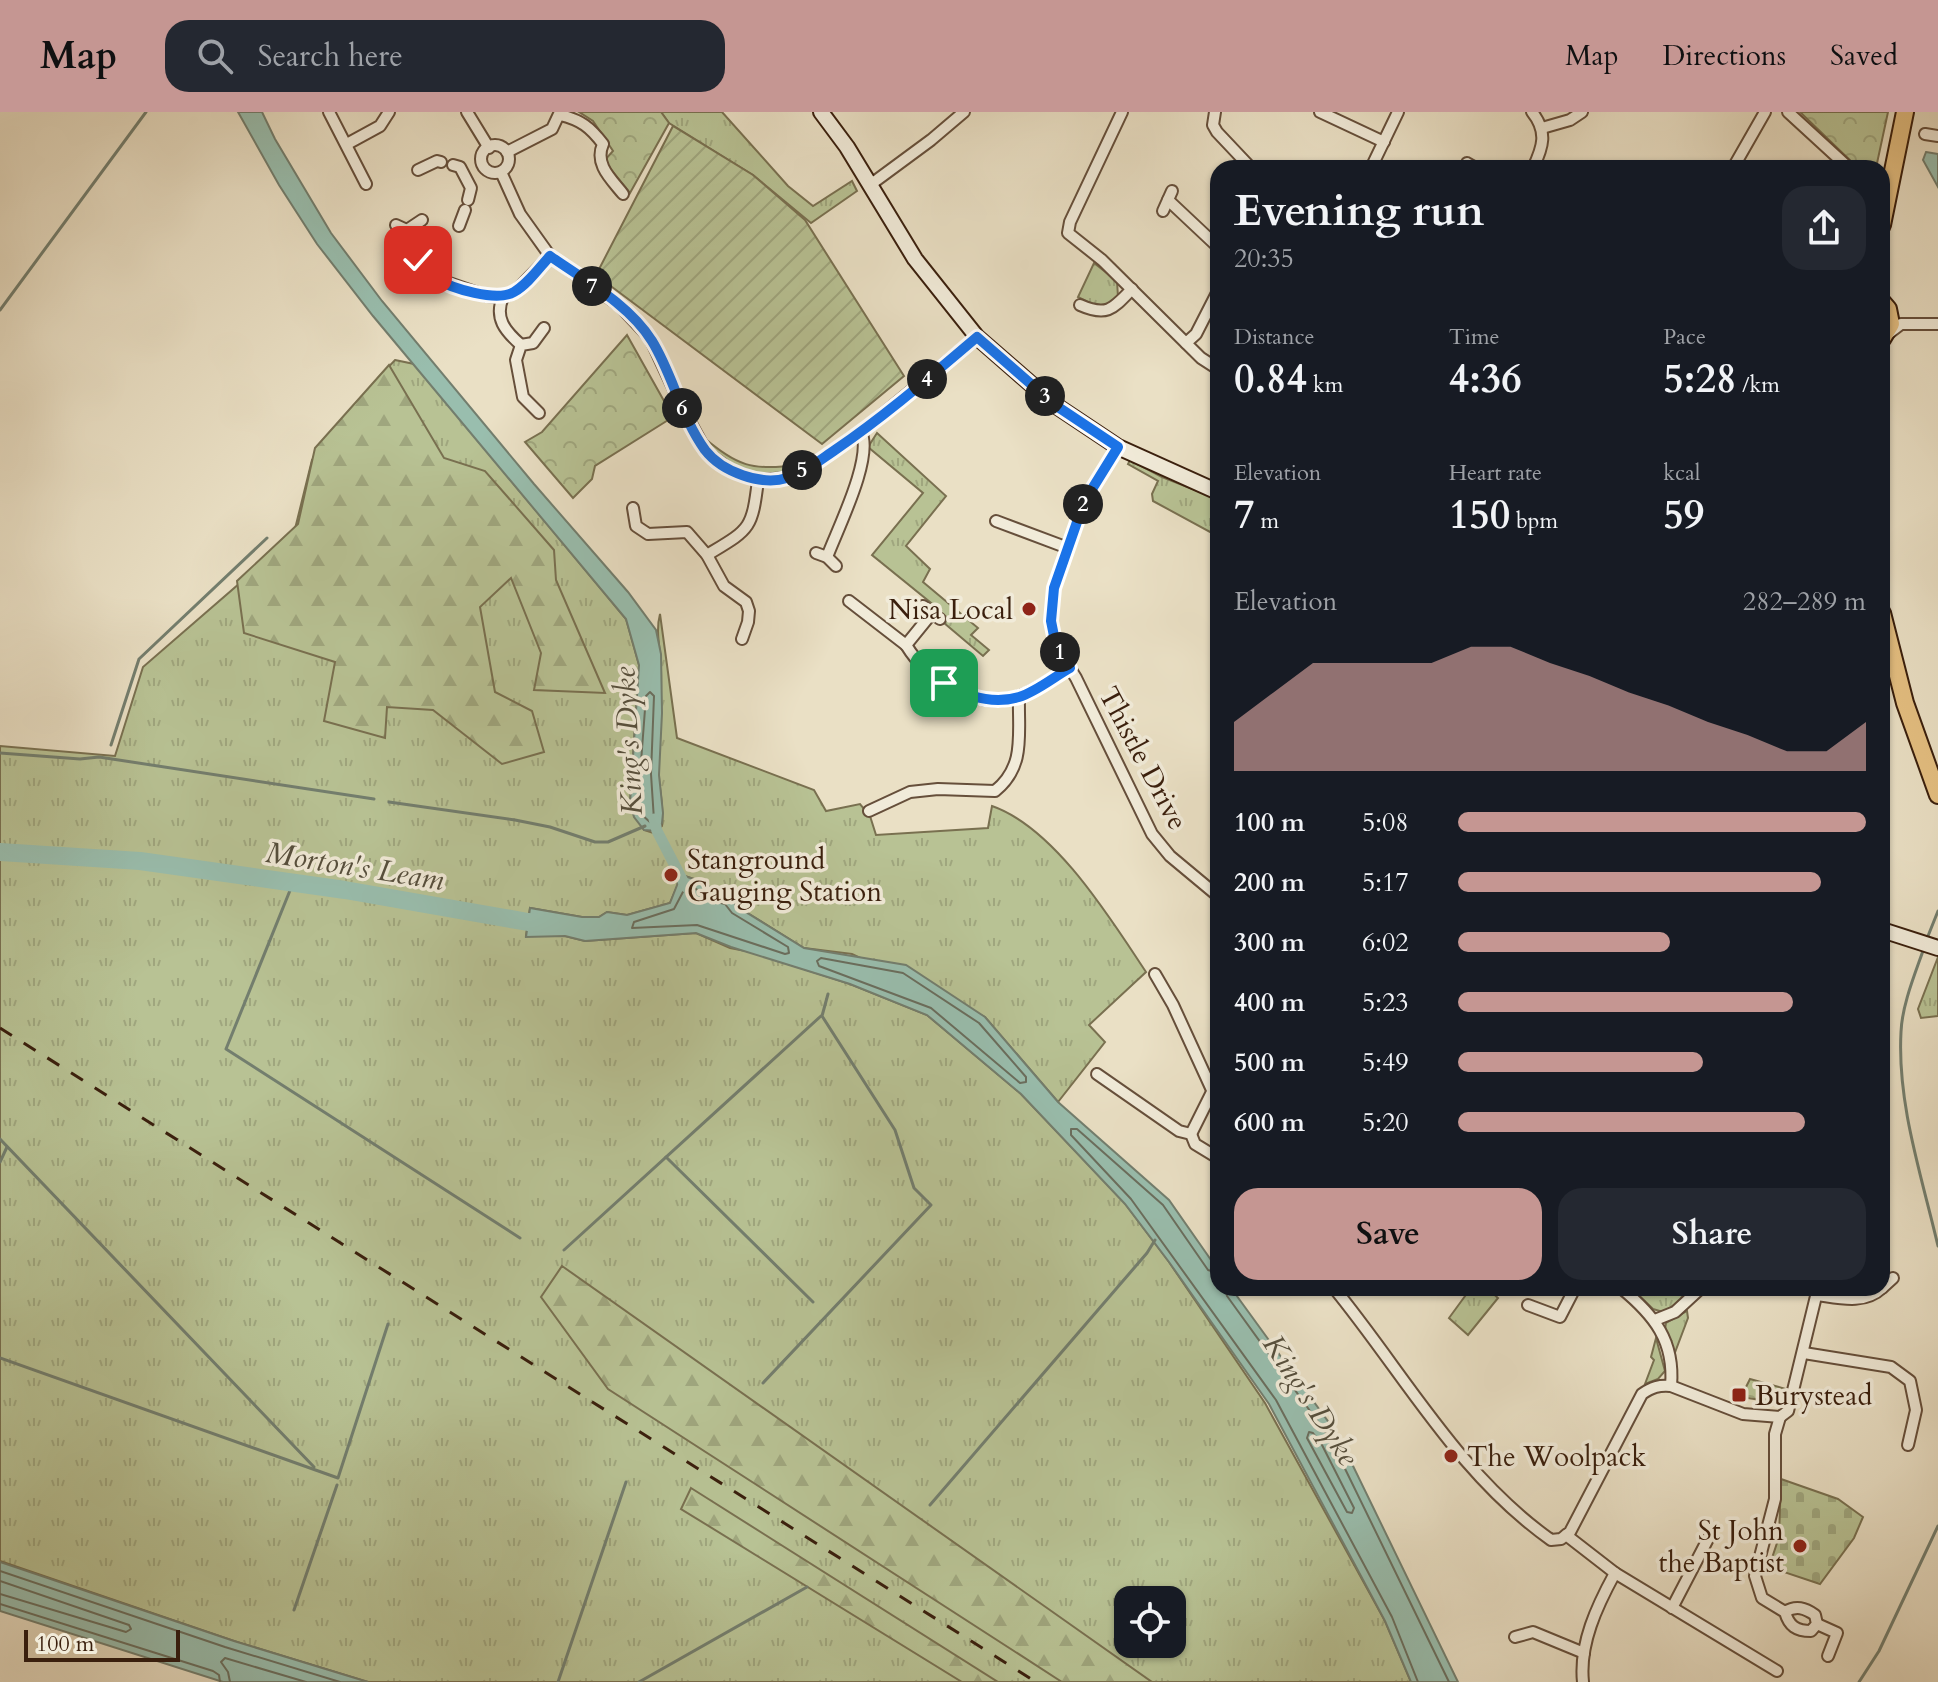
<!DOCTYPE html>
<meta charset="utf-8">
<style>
body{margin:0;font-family:Cardo,serif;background:#242831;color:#f1f3f6;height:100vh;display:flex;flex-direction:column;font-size:30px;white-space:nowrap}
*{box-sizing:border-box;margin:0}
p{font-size:26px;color:#9ea1a6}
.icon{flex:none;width:44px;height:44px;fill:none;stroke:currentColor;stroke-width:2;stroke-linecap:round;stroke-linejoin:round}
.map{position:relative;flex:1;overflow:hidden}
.details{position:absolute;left:1210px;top:48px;width:680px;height:1136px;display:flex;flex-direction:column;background:#171b24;border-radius:24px;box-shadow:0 2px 6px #0004}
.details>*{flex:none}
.tools{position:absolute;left:1114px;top:1474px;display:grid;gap:16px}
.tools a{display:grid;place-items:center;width:72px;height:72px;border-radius:16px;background:#171b24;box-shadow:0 2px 6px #0004;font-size:40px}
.scale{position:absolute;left:24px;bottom:20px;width:156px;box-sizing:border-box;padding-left:8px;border:4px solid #3a1f0d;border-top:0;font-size:22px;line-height:28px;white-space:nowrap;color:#3a1f0d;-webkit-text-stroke:6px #f1ebd9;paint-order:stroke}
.pin{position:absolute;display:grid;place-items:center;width:68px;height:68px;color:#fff;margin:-34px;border-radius:16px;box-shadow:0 4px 12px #0006}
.km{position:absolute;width:40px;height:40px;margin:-20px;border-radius:50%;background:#222;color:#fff;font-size:22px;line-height:40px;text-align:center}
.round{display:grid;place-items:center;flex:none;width:84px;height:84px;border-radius:24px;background:#242831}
.overview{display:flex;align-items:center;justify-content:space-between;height:136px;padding:0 24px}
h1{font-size:44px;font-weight:600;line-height:60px}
.metrics{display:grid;grid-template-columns:repeat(3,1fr);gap:12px;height:136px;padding:8px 24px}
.metrics div{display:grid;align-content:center}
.metrics b{font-size:40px;font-weight:600}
.metrics small{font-size:22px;font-weight:400}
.metrics p{font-size:22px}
.chart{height:224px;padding:16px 24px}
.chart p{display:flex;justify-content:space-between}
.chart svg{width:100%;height:144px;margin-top:8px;fill:#c59692;opacity:.7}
.primary-button{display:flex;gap:16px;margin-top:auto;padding:16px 24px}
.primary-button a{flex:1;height:92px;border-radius:24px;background:#c59692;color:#111;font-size:32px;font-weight:600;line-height:92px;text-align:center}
.primary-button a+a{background:#242831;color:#f1f3f6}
ul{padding:0 24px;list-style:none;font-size:26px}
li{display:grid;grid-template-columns:128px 96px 1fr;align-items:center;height:60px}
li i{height:20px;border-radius:10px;background:#c59692}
header{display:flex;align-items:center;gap:48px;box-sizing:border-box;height:112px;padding:0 40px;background:#c59692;color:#111}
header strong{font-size:38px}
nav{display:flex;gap:44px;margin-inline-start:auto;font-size:28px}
.search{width:560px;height:72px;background:#242831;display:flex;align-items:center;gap:20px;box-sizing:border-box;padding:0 28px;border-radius:24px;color:#9ea1a6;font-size:30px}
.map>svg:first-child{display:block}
</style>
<header>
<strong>Map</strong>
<div class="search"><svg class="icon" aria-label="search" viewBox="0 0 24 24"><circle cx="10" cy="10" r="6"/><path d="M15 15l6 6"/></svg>Search here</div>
<nav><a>Map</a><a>Directions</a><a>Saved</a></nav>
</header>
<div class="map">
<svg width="1938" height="1570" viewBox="0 0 1938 1570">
<defs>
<pattern id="grass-tufts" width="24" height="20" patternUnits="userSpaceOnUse" patternTransform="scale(2)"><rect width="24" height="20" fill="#b8c294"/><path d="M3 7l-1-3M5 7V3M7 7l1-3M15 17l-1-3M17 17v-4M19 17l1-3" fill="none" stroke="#9fa67e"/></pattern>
<pattern id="forest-firs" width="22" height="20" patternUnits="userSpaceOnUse" patternTransform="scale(2)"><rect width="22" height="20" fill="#b8c294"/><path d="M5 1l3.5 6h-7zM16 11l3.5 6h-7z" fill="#9fa67e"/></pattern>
<pattern id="cemetery-stones" width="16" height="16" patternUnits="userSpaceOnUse" patternTransform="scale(2)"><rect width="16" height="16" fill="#b8c294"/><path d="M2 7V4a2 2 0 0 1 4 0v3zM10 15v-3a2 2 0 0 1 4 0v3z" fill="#9fa67e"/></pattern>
<pattern id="park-crowns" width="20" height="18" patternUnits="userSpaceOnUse" patternTransform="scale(2)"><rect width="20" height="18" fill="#b8c294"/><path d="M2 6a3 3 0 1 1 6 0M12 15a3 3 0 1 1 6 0" fill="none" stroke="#9fa67e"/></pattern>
<pattern id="garden-furrows" width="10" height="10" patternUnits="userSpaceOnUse" patternTransform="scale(2)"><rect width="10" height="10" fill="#b8c294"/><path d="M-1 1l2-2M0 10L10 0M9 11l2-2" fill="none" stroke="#9fa67e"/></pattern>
</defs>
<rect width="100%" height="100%" fill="#eae0c5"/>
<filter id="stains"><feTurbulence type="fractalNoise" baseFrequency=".0025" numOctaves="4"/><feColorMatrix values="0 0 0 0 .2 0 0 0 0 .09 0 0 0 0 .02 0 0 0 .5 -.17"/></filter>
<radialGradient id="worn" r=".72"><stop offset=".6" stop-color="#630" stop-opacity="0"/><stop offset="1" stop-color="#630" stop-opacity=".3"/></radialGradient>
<!-- grass -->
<g fill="url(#grass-tufts)" stroke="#797050" stroke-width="2" fill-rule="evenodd">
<polygon points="661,0 722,0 788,74 813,94 852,69 857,79 811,111 753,63 669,11"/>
<polygon points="1094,151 1117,169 1118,185 1108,195 1097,195 1078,185"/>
<path d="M395 248 414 252 626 507 639 553 630 691 644 718 653 721 662 714C664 697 660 681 659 664 658 629 662 593 661 557 661 537 655 521 660 502L677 626 814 678 826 699 860 692 870 704 876 723 988 716 992 694C1055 716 1110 806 1146 860L1089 913 1105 930 1058 990 985 905 852 842 804 836 720 784 703 770 682 763 670 791 627 803 607 800 599 805H582L530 796 526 824H565L585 829 696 821 730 836 751 840 850 872 927 903 1021 982 1123 1089 1169 1150 1265 1291 1385 1509 1411 1570H368L234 1529 0 1449V634L115 644 143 555 293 425 312 348 378 266ZM1128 1488H1172V1532H1128Z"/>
<polygon points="877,321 946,384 906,434 930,457 923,470 978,516 971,523 989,538 983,544 937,505 941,499 872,443 923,381 868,335"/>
<path d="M703 325C738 354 751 359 797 353L798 358C761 373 723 358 703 325Z"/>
<polygon points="1130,348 1162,365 1218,387 1218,411 1210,420 1153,389 1152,382 1158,369 1128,352"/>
<polygon points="1938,845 1938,904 1921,906 1918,897"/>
<polygon points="1471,1176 1487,1176 1498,1186 1468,1223 1449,1206"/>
<polygon points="1631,1176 1657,1176 1687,1185 1663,1200 1653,1197"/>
<polygon points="1687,1199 1688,1206 1674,1243 1665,1217 1666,1211"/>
<polygon points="1656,1226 1665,1259 1658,1267 1645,1272 1654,1248 1651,1245"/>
</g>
<!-- forest -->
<g fill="url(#forest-firs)" stroke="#797050" stroke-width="2">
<polygon points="389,253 444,346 485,359 554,438 556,468 605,581 534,578 541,541 511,466 480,495 495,580 532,599 544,640 502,652 433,598 387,595 385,626 324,609 335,550 244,521 237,469 298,412 315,336"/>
<polygon points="562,1154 1152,1570 1062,1570 608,1277 541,1185"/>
<polygon points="691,1376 998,1570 962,1570 681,1397"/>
</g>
<!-- cemetery -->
<polygon fill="url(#cemetery-stones)" stroke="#797050" stroke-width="2" points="1781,1367 1838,1387 1863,1405 1854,1426 1820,1472 1769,1455 1779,1425"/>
<!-- park -->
<g fill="url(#park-crowns)" stroke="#797050" stroke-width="2">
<polygon points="579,0 661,0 669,11 630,81 604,49 613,39 593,9"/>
<polygon points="1800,0 1888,0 1876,56 1857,55"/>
<polygon points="627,223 673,305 595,354 592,367 573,386 525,330 542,320"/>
<polygon points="1750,1267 1786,1277 1780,1287 1767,1289 1741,1285"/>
</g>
<!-- garden -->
<polygon fill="url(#garden-furrows)" stroke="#797050" stroke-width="2" points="673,14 753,63 805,108 904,264 822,332 596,163"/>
<!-- water -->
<g fill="#99beae" stroke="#737e6e" stroke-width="2">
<polygon points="238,0 262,0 275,27 331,121 382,189 534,372 628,480 656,518 661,542 662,601 659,663 663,701 662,711 657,719 644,718 634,705 630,691 639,553 626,507 373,204 317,132 279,73"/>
<polygon points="1926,40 1938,42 1938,75 1923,48"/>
<polygon points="681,763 703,770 720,783 729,782 736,794 804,836 906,853 985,905 1058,990 1169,1088 1218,1158 1218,1176 1231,1176 1338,1323 1458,1570 1411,1570 1385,1509 1269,1292 1169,1150 1125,1092 1021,982 927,903 850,872 731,835 696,821 585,829 565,824 526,825 530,796 582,805 599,805 607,800 627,803 670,791"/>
<polygon points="0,1450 234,1529 368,1570 223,1570 0,1499"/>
</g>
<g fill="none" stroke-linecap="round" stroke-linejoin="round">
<!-- shore -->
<g stroke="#6a6e5e" stroke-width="2">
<polygon points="650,580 654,584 651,662 654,708 651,711 641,702 638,690 646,584"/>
<path d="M689 774C702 778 711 790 725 792L732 801 788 835 789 841 785 842 697 813 632 816 634 810 674 797 685 776Z"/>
<polygon points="821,846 903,861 979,911 1026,965 1026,970 1020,971 931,896 819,854 817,849"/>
<polyline points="1218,1161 1208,1158 1163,1093 1077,1017 1071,1017 1071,1023 1131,1087 1276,1288 1392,1505 1418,1570"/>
<polyline points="1225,1176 1227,1184 1331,1328 1449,1570"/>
<polygon points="1309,1320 1313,1321 1322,1333 1354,1396 1352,1401 1347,1400 1307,1326"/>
<polyline points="0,1459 225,1535 340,1570"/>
<polyline points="0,1469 129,1513 131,1517 126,1520 0,1482"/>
<polyline points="0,1492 213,1559 219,1563 220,1570"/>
<polyline points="230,1570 228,1560 221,1550 225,1546 306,1570"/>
</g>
<!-- stream -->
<g stroke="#737e6e" stroke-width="3">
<polyline points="0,198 146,0"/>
<polyline points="111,633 139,547 267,426"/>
<polyline points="0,641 80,647 99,645 374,687"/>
<polyline points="389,690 515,708 550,715 595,730 608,730 645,714"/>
<polyline points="293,771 226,937 520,1126"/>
<polyline points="1926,829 1938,799"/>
<path d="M1924 836C1915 862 1902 893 1901 920 1897 992 1922 1065 1938 1134"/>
<polyline points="0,1027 314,1355"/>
<polyline points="666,1045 813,1190"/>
<polyline points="0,1050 7,1035"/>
<polyline points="564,1138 821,904"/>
<polyline points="0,1246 338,1366 388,1212"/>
<polyline points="763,1271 931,1093 914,1076 895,1018 822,904 828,882"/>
<polyline points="930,1393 1147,1141 1155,1128"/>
<polyline points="294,1498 337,1373"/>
<polyline points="558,1570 626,1370"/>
<polyline points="639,1570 807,1475"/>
<polyline points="1859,1570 1879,1539 1938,1414"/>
</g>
<!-- canal -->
<polyline stroke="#99beae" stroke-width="11" points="654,707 657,719 686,775"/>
<!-- river -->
<polyline stroke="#99beae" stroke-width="18" points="0,740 140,749 345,778 528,810 551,812"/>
<!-- street casing -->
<g stroke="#664f3b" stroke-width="14">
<g id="street">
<polyline points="329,0 366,72"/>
<polyline points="467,0 489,36"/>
<polyline points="1122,0 1070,110 1068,121 1102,148 1201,246 1218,257"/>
<polyline points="1215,0 1213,13 1217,20 1251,56"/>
<polyline points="1320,0 1384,30"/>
<path d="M1532 0C1548 20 1543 35 1533 56"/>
<polyline points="1788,0 1849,56"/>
<path d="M560 3C581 8 590 15 603 32 594 52 611 67 623 82"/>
<polyline points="1542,16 1570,8 1582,0"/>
<polyline points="1925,22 1938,24"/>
<polyline points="347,32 380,14 389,0"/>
<circle cx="495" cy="47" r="14"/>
<polyline points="507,40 552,17 560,0"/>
<polyline points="453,53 460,55 471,76 468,88"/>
<polyline points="1371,56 1398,0"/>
<polyline points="1465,56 1467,51 1476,56"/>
<polyline points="1733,56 1765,0"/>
<polyline points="418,58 437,49 441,50"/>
<polyline points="501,60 520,102 550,144 619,193 650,226 682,295 707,341 732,359 758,368 787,366 817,350 866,316 977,225"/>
<polyline points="870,73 931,28 964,0"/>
<polyline points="1168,88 1218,135"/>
<polyline points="1163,99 1172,79"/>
<polyline points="396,113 407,118 422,108"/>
<polyline points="459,114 465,98"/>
<polyline points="407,118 406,126 418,148 432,165 487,184 503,185 516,179 550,144"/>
<path d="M503 185C494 206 505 219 521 233"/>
<path d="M1080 193C1107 205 1113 197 1132 177"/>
<polyline points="1888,222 1901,212 1938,212"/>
<polyline points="1186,231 1196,222 1218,179"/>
<polyline points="539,301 523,285 516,248 521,233 533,231 544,216"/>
<polyline points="1118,335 1084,390 1054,476 1051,509 1056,534 1076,566 1152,722 1170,744 1218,784"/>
<polyline points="633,396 636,414 648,422 687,420 707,443 724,474 746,490 749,499 748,510 742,527"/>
<polyline points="996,409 1068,436"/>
<polyline points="816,441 827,445 836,454"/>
<path d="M707 443C750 417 752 418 758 368"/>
<path d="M827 445C837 418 874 345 861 320"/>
<polyline points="849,489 906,533 932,501"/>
<polyline points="923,494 940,507"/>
<path d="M906 533C928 569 977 600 1020 584 1037 578 1054 565 1070 556"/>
<path d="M869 699 910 680 938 677 995 679C1026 654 1018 622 1019 585"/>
<polyline points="1155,862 1173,893 1212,978"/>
<polyline points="1097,962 1179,1019 1191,1022 1195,1032 1218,1046"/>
<polyline points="1191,1022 1218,968"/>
<path d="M1334 1176C1405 1263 1458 1362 1551 1428L1561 1427 1570 1420 1642 1282C1652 1275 1659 1273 1671 1274L1743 1302 1780 1305 1788 1299 1818 1176"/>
<path d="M1621 1176C1654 1203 1675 1229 1671 1274"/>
<polyline points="1882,1176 1893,1166"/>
<path d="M1817 1183C1839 1186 1864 1193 1882 1176"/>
<polyline points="1528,1193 1560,1205 1575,1176"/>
<polyline points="1655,1208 1675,1200 1701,1176"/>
<polyline points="1804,1241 1891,1255 1910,1269 1916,1298 1908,1333"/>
<path d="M1780 1305 1775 1322V1387L1755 1464 1762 1486 1785 1500C1789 1514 1796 1519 1811 1519L1817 1512 1815 1503C1805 1496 1796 1493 1785 1500"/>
<polyline points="1566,1423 1615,1461 1777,1559"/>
<polyline points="1672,1496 1709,1425"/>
<polyline points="1817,1512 1837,1521 1828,1544"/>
<polyline points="1515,1525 1533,1520 1584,1541"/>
<path d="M1583 1570C1579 1532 1597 1494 1615 1461"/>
</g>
</g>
<!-- secondary casing -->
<g stroke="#3a1f0d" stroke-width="18">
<g id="secondary">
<polyline points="821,0 847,35 915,147 977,225 1055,293 1118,335 1218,380"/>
<polyline points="1882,818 1938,836"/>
</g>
</g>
<!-- primary casing -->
<g stroke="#3a1f0d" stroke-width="20">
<g id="primary">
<polyline points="1882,113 1905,0"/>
<polyline points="1882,190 1888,197 1891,212 1882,227"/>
<polyline points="1882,501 1905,591 1938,683"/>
</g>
</g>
<!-- street -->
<use href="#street" stroke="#f1ebd9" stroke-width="10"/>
<!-- secondary -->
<use href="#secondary" stroke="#f1ebd9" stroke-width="14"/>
<!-- primary -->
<use href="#primary" stroke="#e5c082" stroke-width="16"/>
<!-- rail -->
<polyline stroke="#3a1f0d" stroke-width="3" stroke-dasharray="14 14" stroke-linecap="butt" points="0,916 1036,1570"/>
</g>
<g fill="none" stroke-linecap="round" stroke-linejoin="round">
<!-- route casing -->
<g stroke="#fff" stroke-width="16">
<path id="route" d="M418 148C423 154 428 162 435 166 452 177 497 190 514 180 528 172 539 156 550 144 584 168 629 192 652 229 673 263 681 305 705 338 722 360 761 374 787 366 804 361 820 348 835 338 885 304 931 264 977 225L1055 293 1118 335 1084 390 1054 476 1051 509 1056 534 1070 556C1054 565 1036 580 1019 585 992 593 966 584 944 571"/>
</g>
<!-- route -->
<use href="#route" stroke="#1a73e8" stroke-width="10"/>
</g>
<!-- markers -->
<g fill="#8f2418" stroke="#f1ebd9" stroke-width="3">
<circle cx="1029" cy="497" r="8"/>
<circle cx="671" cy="763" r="8"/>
<rect x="1731" y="1275" width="16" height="16" rx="4"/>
<circle cx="1451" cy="1344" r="8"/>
<circle cx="1800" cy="1434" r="8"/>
</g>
<g text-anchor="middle" stroke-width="7" stroke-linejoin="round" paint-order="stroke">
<!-- poi labels -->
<g font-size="28" fill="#3a1f0d" stroke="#f1ebd9" text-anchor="start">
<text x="1013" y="507" text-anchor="end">Nisa Local</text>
<text x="687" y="757">Stanground<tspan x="687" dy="32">Gauging Station</tspan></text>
<text x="1755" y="1293">Burystead</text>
<text x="1467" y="1354">The Woolpack</text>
<text x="1784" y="1428" text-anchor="end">St John<tspan x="1784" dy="32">the Baptist</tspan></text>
</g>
<!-- street labels -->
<g font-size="28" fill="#3a1f0d" stroke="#f1ebd9">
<text transform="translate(1144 646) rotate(62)" y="10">Thistle Drive</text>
</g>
<!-- water labels -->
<g font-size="30" font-style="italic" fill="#564f3d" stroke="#f1ebd9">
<text transform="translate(628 629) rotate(-93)" y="10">King's Dyke</text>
<text transform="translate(355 754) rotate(9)" y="10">Morton's Leam</text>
<text transform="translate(1311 1288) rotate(57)" y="10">King's Dyke</text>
</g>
</g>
<rect width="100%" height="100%" filter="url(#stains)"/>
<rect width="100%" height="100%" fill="url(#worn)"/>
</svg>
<div class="tools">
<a><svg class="icon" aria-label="locate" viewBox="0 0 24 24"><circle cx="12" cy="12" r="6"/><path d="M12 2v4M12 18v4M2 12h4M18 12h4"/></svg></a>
</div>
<div class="scale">100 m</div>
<div class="pin" style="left:944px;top:571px;background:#1e9e55"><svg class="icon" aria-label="arrive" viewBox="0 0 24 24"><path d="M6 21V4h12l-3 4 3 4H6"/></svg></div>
<div class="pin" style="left:418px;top:148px;background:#d93025"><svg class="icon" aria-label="check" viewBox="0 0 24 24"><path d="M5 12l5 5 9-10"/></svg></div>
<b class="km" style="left:1060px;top:540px">1</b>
<b class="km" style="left:1083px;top:392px">2</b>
<b class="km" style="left:1045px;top:284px">3</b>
<b class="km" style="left:927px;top:267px">4</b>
<b class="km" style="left:802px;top:358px">5</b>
<b class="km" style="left:682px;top:296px">6</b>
<b class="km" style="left:592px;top:174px">7</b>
<section class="details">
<div class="overview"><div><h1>Evening run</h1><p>20:35</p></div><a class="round"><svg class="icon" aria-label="share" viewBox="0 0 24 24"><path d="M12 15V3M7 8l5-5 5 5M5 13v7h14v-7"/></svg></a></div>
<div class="metrics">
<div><p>Distance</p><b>0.84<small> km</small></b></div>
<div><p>Time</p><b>4:36</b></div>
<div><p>Pace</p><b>5:28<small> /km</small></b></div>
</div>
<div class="metrics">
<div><p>Elevation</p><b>7<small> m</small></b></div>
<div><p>Heart rate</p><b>150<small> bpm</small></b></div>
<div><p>kcal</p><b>59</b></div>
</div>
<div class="chart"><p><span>Elevation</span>282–289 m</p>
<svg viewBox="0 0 160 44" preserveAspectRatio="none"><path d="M0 44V29L10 20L20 11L30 11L40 11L50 11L60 6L70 6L80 11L90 15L100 20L110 24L120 29L130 33L140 38L150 38L160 29V44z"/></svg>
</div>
<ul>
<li><b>100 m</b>5:08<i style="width:100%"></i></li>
<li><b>200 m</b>5:17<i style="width:89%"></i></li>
<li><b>300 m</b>6:02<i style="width:52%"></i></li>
<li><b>400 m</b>5:23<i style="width:82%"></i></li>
<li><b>500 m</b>5:49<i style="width:60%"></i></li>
<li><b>600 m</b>5:20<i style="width:85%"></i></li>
</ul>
<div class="primary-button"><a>Save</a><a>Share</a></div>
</section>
</div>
